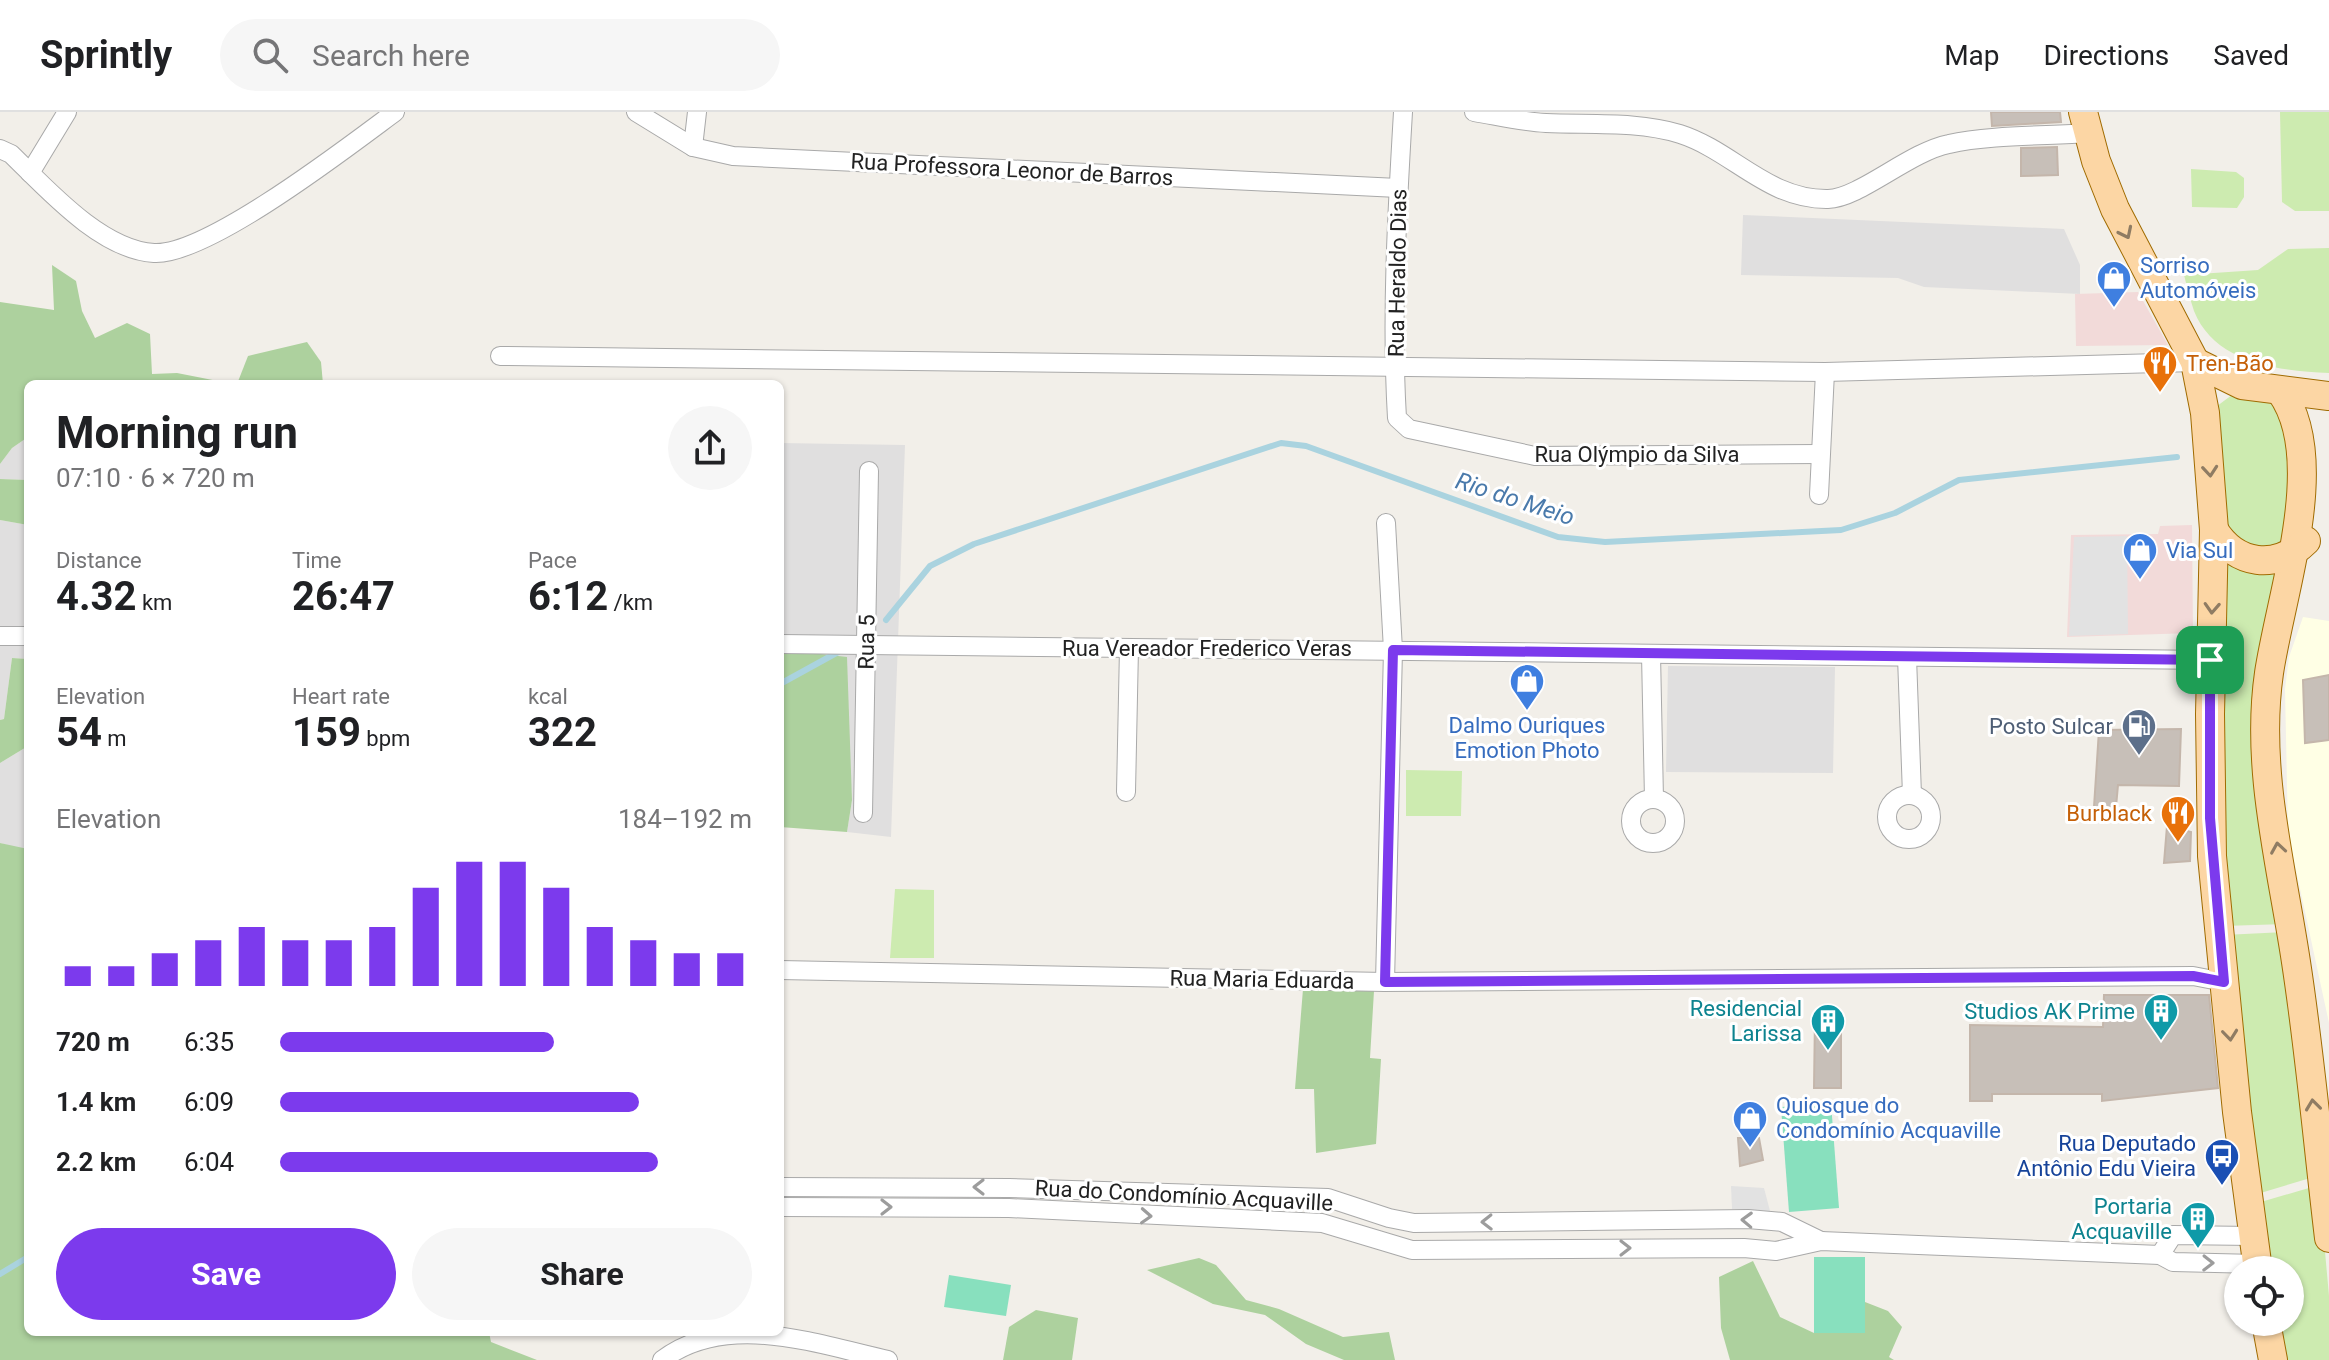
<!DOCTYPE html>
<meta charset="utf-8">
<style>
body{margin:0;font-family:Roboto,sans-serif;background:#f6f6f6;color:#202124;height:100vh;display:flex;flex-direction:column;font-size:30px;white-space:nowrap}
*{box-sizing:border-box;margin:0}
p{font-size:26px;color:#757577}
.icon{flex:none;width:44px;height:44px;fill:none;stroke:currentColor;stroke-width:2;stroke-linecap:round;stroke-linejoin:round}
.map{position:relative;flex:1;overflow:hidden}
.drawer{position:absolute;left:24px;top:268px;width:760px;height:956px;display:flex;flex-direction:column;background:#fff;border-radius:12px;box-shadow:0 2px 6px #0004}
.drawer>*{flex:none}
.buttons{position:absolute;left:2224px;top:1144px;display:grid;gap:16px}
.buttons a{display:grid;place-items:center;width:80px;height:80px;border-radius:50%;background:#fff;box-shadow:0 2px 6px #0004;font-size:40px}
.pin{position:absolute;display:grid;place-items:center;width:68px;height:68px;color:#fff;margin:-34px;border-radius:16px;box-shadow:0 4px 12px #0006}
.round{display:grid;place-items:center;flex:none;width:84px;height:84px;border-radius:42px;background:#f6f6f6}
.headline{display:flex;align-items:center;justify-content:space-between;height:136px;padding:0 32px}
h1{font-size:44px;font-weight:700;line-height:60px}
.figures{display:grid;grid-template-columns:repeat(3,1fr);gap:12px;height:136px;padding:8px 32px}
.figures div{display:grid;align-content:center}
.figures b{font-size:40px;font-weight:700}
.figures small{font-size:22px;font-weight:400}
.figures p{font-size:22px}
.chart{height:224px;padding:16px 32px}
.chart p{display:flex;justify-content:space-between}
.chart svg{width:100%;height:144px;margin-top:8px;stroke:#7c3aed;stroke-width:6}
.primary-button{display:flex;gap:16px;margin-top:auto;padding:16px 32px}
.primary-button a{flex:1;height:92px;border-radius:48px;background:#7c3aed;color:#fff;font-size:32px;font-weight:700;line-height:92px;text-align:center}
.primary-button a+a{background:#f6f6f6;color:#202124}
ul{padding:0 32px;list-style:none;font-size:26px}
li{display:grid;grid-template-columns:128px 96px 1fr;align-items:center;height:60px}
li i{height:20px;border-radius:10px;background:#7c3aed}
header{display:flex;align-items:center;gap:48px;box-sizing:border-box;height:112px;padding:0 40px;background:#fff;border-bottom:2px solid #e0e0e0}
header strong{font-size:38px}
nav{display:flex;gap:44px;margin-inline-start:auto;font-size:28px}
.search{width:560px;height:72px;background:#f6f6f6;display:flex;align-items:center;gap:20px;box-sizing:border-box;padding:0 28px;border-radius:44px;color:#757577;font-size:30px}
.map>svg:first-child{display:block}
</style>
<header>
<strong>Sprintly</strong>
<div class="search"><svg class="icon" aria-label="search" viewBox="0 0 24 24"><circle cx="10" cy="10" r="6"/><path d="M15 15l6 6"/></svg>Search here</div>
<nav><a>Map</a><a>Directions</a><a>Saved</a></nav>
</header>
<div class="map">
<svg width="2329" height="1248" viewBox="0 0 2329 1248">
<rect width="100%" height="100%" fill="#f2efe9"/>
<!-- residential -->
<g fill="#e0dfdf">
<polygon points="1743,103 2064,117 2080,153 2080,182 1924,175 1898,166 1741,163"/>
<polygon points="28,325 28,368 0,367 0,352 12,336"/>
<polygon points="780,331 905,333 891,725 847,720 852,688 850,659 780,540"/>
<polygon points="0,408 28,413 28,547 12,546 4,607 0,608"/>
<polygon points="1668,554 1835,555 1833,661 1666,660"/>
<polygon points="28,634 28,737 24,738 0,731 0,651"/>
</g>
<!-- commercial -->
<g fill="#f2dad9">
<polygon points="2138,180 2168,233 2076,234 2075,182"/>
<polygon points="2192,413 2193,521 2067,525 2071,423 2158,422 2160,414"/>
</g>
<!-- education -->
<polygon fill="#ffffe5" points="2303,505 2329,509 2329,911 2288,721 2285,577 2289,545"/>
<!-- grass -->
<g fill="#cdebb0">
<polygon points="2280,0 2329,0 2329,99 2295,99 2282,90"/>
<polygon points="2191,57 2236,60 2244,66 2244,85 2237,96 2192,95"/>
<path d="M2329 136V261C2281 259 2215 252 2194 199 2190 187 2187 175 2184 163L2258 158 2288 137Z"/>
<polygon points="2236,280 2287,290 2291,438 2230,431 2213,297"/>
<polygon points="2222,437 2296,445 2265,548 2285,812 2224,814"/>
<polygon points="1406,658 1462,659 1461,704 1406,704"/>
<polygon points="895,777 934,778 934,846 890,846"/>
<polygon points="2285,820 2317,1064 2254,1083 2224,823"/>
<polygon points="2319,1073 2329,1184 2329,1248 2281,1248 2274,1210 2290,1210 2290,1158 2265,1158 2254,1092"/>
</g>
<!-- forest -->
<g fill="#add19e">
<polygon points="52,153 76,169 82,199 95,226 127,211 150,222 152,262 177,261 233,272 28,272 28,325 12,336 0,352 0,190 54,198"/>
<polygon points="307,230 321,250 323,272 237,272 248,244"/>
<polygon points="0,367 28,368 28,413 0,408"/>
<polygon points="795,539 847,545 852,688 847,720 780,715 780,540"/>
<polygon points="12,546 28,547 28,634 0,651 0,608 4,607"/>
<polygon points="0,731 28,737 28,1220 489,1220 491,1230 537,1248 0,1248"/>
<polygon points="1303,877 1374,879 1370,946 1381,947 1376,1032 1316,1041 1314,977 1295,977"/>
<polygon points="1199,1146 1216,1153 1246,1188 1279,1197 1343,1225 1389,1220 1395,1248 1344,1248 1306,1232 1265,1203 1213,1192 1147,1158"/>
<polygon points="1753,1149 1780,1205 1814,1221 1865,1221 1865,1190 1888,1199 1902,1215 1889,1245 1894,1248 1730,1248 1721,1216 1719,1165"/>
<polygon points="1036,1198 1078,1206 1072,1248 1003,1248 1009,1215"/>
</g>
<!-- pitch -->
<g fill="#88e0be">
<polygon points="1831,991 1839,1096 1789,1100 1781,995"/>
<rect x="1814" y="1145" width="51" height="76"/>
<polygon points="949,1163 1011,1173 1006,1204 944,1195"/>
</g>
<!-- parking -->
<g fill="#e2e2e2">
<polygon points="2127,424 2128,522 2069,524 2074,425"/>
<polygon points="1731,1074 1764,1076 1770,1099 1732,1097"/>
</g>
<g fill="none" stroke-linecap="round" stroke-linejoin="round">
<!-- stream -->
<g stroke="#aad3df" stroke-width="6">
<polyline points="886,508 930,454 974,432 1281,331 1306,334 1558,425 1605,430 1841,418 1895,401 1959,368 2177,345"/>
<polyline points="780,572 840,539"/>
<polyline points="0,1162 28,1145"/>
</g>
</g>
<!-- building -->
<g fill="#c7bfb8" stroke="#c4b6ab" stroke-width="2">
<polygon points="1991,0 2060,0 2061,10 1992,14"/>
<polygon points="2057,35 2058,63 2021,64 2021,36"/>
<polygon points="2329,563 2329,628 2305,631 2303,568"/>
<polygon points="2181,617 2179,674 2118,673 2116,695 2094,695 2099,618"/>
<polygon points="2167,714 2191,720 2190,749 2164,751"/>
<polygon points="2104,883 2209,883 2218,976 2102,989 2102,982 1992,982 1992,989 1970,989 1970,913 2103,915"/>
<polygon points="1815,904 1841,904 1841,976 1814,976"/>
<polygon points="1738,1026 1759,1026 1763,1048 1740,1054"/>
</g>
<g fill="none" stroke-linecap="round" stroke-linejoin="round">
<!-- minor casing -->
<g stroke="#a9a9a9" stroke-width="20">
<g id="minor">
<polyline points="636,0 693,35 733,44 1398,76"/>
<path d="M1403 0C1397 101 1391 205 1397 306L1409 317 1535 344 1820 342"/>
<path d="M1474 0C1498 4 1522 10 1546 11 1589 13 1638 9 1680 22 1733 39 1768 88 1828 87 1860 86 1909 40 1949 32 1988 23 2046 24 2088 21"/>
<polyline points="693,35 697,0"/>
<path d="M0 37 11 42C47 77 101 138 154 141 207 144 349 34 395 0"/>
<polyline points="30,61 67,0"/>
<polyline points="500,244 1825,260 2195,250"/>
<polyline points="1819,383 1825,260"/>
<polyline points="0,524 28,524"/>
<polyline points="780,532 2210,548"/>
<polyline points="1651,542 1654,687"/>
<polyline points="1907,545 1912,683"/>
<polyline points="1126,680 1129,536"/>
<circle cx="1909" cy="705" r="22"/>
<circle cx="1653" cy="709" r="22"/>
<polyline points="863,701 869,359"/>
<polyline points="780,858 1385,870 2193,864 2224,870"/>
<polyline points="1385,870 1393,538 1386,411"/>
<polyline points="780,1075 1009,1076 1328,1086 1389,1106 1414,1111 1748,1107 1782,1110 1821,1129"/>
<polyline points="780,1095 1009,1096 1322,1111 1412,1138 1744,1136 1776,1139 1821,1129 2160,1143 2173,1150 2257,1152"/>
<polyline points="2160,1143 2173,1123 2253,1124"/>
<path d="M662 1248C726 1199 817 1232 888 1248"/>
</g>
</g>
<!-- primary casing -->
<g stroke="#a06b00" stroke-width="30">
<g id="primary">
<polyline points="2083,0 2096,49 2115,97 2195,250 2205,301 2214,418 2210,602 2212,744 2237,1000 2258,1158"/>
<polyline points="2195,250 2242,273 2329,284"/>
<path d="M2281 280C2329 347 2281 481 2269 561 2255 657 2282 756 2296 850 2310 941 2318 1034 2329 1126"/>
<path d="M2214 418C2236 453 2276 459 2306 429"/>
<polyline points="2266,1210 2273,1248"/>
</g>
</g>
<!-- minor -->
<use href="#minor" stroke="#fff" stroke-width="18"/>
<!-- primary -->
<use href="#primary" stroke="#fcd6a4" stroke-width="28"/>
</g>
<!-- one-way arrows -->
<defs><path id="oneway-chevron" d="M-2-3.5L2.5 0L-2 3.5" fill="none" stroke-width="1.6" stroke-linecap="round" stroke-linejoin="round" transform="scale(2)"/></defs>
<g stroke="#8f7c63">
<use href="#oneway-chevron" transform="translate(2126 121) rotate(64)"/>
<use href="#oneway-chevron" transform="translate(2210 359) rotate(85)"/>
<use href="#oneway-chevron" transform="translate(2212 496) rotate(93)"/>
<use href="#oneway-chevron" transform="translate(2278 736) rotate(-99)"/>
<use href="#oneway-chevron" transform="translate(2230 923) rotate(84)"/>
<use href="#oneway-chevron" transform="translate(2313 993) rotate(-97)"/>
</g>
<g stroke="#9c9c9c">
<use href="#oneway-chevron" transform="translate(979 1075) rotate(-180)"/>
<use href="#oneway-chevron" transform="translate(886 1095)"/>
<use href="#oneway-chevron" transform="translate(1146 1104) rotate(3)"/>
<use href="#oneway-chevron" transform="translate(1747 1108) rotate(-178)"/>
<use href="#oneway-chevron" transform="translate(1487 1110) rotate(179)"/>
<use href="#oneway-chevron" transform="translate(1625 1136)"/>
<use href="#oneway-chevron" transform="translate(2208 1151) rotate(1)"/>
</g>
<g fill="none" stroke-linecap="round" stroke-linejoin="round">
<!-- route casing -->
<g stroke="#fff" stroke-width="16">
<polygon id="route" points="1393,538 2210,548 2210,706 2224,870 2193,864 1385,870"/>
</g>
<!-- route -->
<use href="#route" stroke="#7c3aed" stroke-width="10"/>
</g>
<!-- icons -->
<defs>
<g id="shop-pin" transform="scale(1.8)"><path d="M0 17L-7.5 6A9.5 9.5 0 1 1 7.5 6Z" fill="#3f7fe0" stroke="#fff"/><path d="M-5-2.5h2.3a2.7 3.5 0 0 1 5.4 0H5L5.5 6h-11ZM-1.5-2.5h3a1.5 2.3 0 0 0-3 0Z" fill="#fff"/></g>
<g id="restaurant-pin" transform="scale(1.8)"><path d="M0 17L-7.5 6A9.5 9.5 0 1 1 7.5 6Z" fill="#e8710a" stroke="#fff"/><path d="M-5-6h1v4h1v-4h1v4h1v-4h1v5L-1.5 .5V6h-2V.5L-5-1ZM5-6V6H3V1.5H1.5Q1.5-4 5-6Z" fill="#fff"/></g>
<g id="fuel-pin" transform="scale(1.8)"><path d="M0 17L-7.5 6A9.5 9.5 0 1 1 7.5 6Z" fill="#5c6f8a" stroke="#fff"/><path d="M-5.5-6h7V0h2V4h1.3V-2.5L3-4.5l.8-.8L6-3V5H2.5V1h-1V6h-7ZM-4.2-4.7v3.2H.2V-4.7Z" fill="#fff"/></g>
<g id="building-pin" transform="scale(1.8)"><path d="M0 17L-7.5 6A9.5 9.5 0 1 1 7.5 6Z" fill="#0f9aa8" stroke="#fff"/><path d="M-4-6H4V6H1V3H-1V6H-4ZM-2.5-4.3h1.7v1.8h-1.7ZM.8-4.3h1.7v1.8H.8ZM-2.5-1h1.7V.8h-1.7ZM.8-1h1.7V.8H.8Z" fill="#fff"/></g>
<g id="bus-pin" transform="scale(1.8)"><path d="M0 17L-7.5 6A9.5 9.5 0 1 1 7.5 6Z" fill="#1a4fb4" stroke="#fff"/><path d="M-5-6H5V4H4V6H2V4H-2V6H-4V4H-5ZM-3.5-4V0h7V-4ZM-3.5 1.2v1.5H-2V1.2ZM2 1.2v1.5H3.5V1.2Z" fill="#fff"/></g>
</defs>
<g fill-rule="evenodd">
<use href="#shop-pin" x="2114" y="166"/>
<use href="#restaurant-pin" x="2160" y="251"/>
<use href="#shop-pin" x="2140" y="438"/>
<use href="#shop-pin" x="1527" y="569"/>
<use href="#fuel-pin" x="2139" y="614"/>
<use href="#restaurant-pin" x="2178" y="701"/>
<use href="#building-pin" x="2161" y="899"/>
<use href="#building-pin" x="1828" y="909"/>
<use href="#shop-pin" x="1750" y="1006"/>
<use href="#bus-pin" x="2222" y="1044"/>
<use href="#building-pin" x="2198" y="1107"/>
</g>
<g text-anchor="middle" stroke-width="6" stroke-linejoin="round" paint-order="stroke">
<!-- street labels -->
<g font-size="22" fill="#222" stroke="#fff">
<text transform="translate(1012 57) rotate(3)" y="8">Rua Professora Leonor de Barros</text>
<text transform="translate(1397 161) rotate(-89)" y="8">Rua Heraldo Dias</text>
<text x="1637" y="350">Rua Olýmpio da Silva</text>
<text transform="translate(866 530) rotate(-89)" y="8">Rua 5</text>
<text x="1207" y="544">Rua Vereador Frederico Veras</text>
<text transform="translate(1262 867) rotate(1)" y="8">Rua Maria Eduarda</text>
<text transform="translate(1184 1083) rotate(3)" y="8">Rua do Condomínio Acquaville</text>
</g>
<!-- shop labels -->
<g font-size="22" fill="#366cbe" stroke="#fff" text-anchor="start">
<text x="2140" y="161">Sorriso<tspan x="2140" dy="25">Automóveis</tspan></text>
<text x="2166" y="446">Via Sul</text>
<text x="1527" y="621" text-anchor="middle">Dalmo Ouriques<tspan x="1527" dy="25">Emotion Photo</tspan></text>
<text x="1776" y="1001">Quiosque do<tspan x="1776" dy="25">Condomínio Acquaville</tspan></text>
</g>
<!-- food labels -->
<g font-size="22" fill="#c56008" stroke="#fff" text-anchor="start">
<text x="2186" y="259">Tren-Bão</text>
<text x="2152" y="709" text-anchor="end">Burblack</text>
</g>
<!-- service labels -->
<g font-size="22" fill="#4e5e75" stroke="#fff" text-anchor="end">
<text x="2113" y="622">Posto Sulcar</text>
</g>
<!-- culture labels -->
<g font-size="22" fill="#0d838f" stroke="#fff" text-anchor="end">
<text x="1802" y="904">Residencial<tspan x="1802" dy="25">Larissa</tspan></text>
<text x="2135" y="907">Studios AK Prime</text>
<text x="2172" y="1102">Portaria<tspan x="2172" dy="25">Acquaville</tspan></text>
</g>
<!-- transit labels -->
<g font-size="22" fill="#164399" stroke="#fff" text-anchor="end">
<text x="2196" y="1039">Rua Deputado<tspan x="2196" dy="25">Antônio Edu Vieira</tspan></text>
</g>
<!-- water labels -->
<g font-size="24" font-style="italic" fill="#4a7aab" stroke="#fff">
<text transform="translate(1515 387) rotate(18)" y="8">Rio do Meio</text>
</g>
</g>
</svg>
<div class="buttons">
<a><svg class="icon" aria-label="locate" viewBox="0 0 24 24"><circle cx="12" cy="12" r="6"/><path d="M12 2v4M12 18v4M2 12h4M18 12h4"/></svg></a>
</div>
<div class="pin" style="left:2210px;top:548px;background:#1e9e55"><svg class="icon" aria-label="arrive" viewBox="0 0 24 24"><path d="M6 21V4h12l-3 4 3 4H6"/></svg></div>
<section class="drawer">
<div class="headline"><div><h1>Morning run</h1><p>07:10 · 6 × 720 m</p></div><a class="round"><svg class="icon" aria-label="share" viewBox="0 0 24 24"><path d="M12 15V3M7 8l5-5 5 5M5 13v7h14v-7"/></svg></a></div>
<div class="figures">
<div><p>Distance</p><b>4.32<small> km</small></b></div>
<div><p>Time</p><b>26:47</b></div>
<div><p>Pace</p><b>6:12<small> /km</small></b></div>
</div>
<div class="figures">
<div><p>Elevation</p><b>54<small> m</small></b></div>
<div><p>Heart rate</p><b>159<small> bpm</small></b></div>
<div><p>kcal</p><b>322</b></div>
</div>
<div class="chart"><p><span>Elevation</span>184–192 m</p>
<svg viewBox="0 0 160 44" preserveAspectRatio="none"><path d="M5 44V38M15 44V38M25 44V34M35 44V30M45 44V26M55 44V30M65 44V30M75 44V26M85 44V14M95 44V6M105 44V6M115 44V14M125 44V26M135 44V30M145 44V34M155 44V34"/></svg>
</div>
<ul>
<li><b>720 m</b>6:35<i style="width:58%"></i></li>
<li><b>1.4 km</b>6:09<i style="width:76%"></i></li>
<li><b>2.2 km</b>6:04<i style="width:80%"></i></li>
</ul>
<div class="primary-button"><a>Save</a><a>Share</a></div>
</section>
</div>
